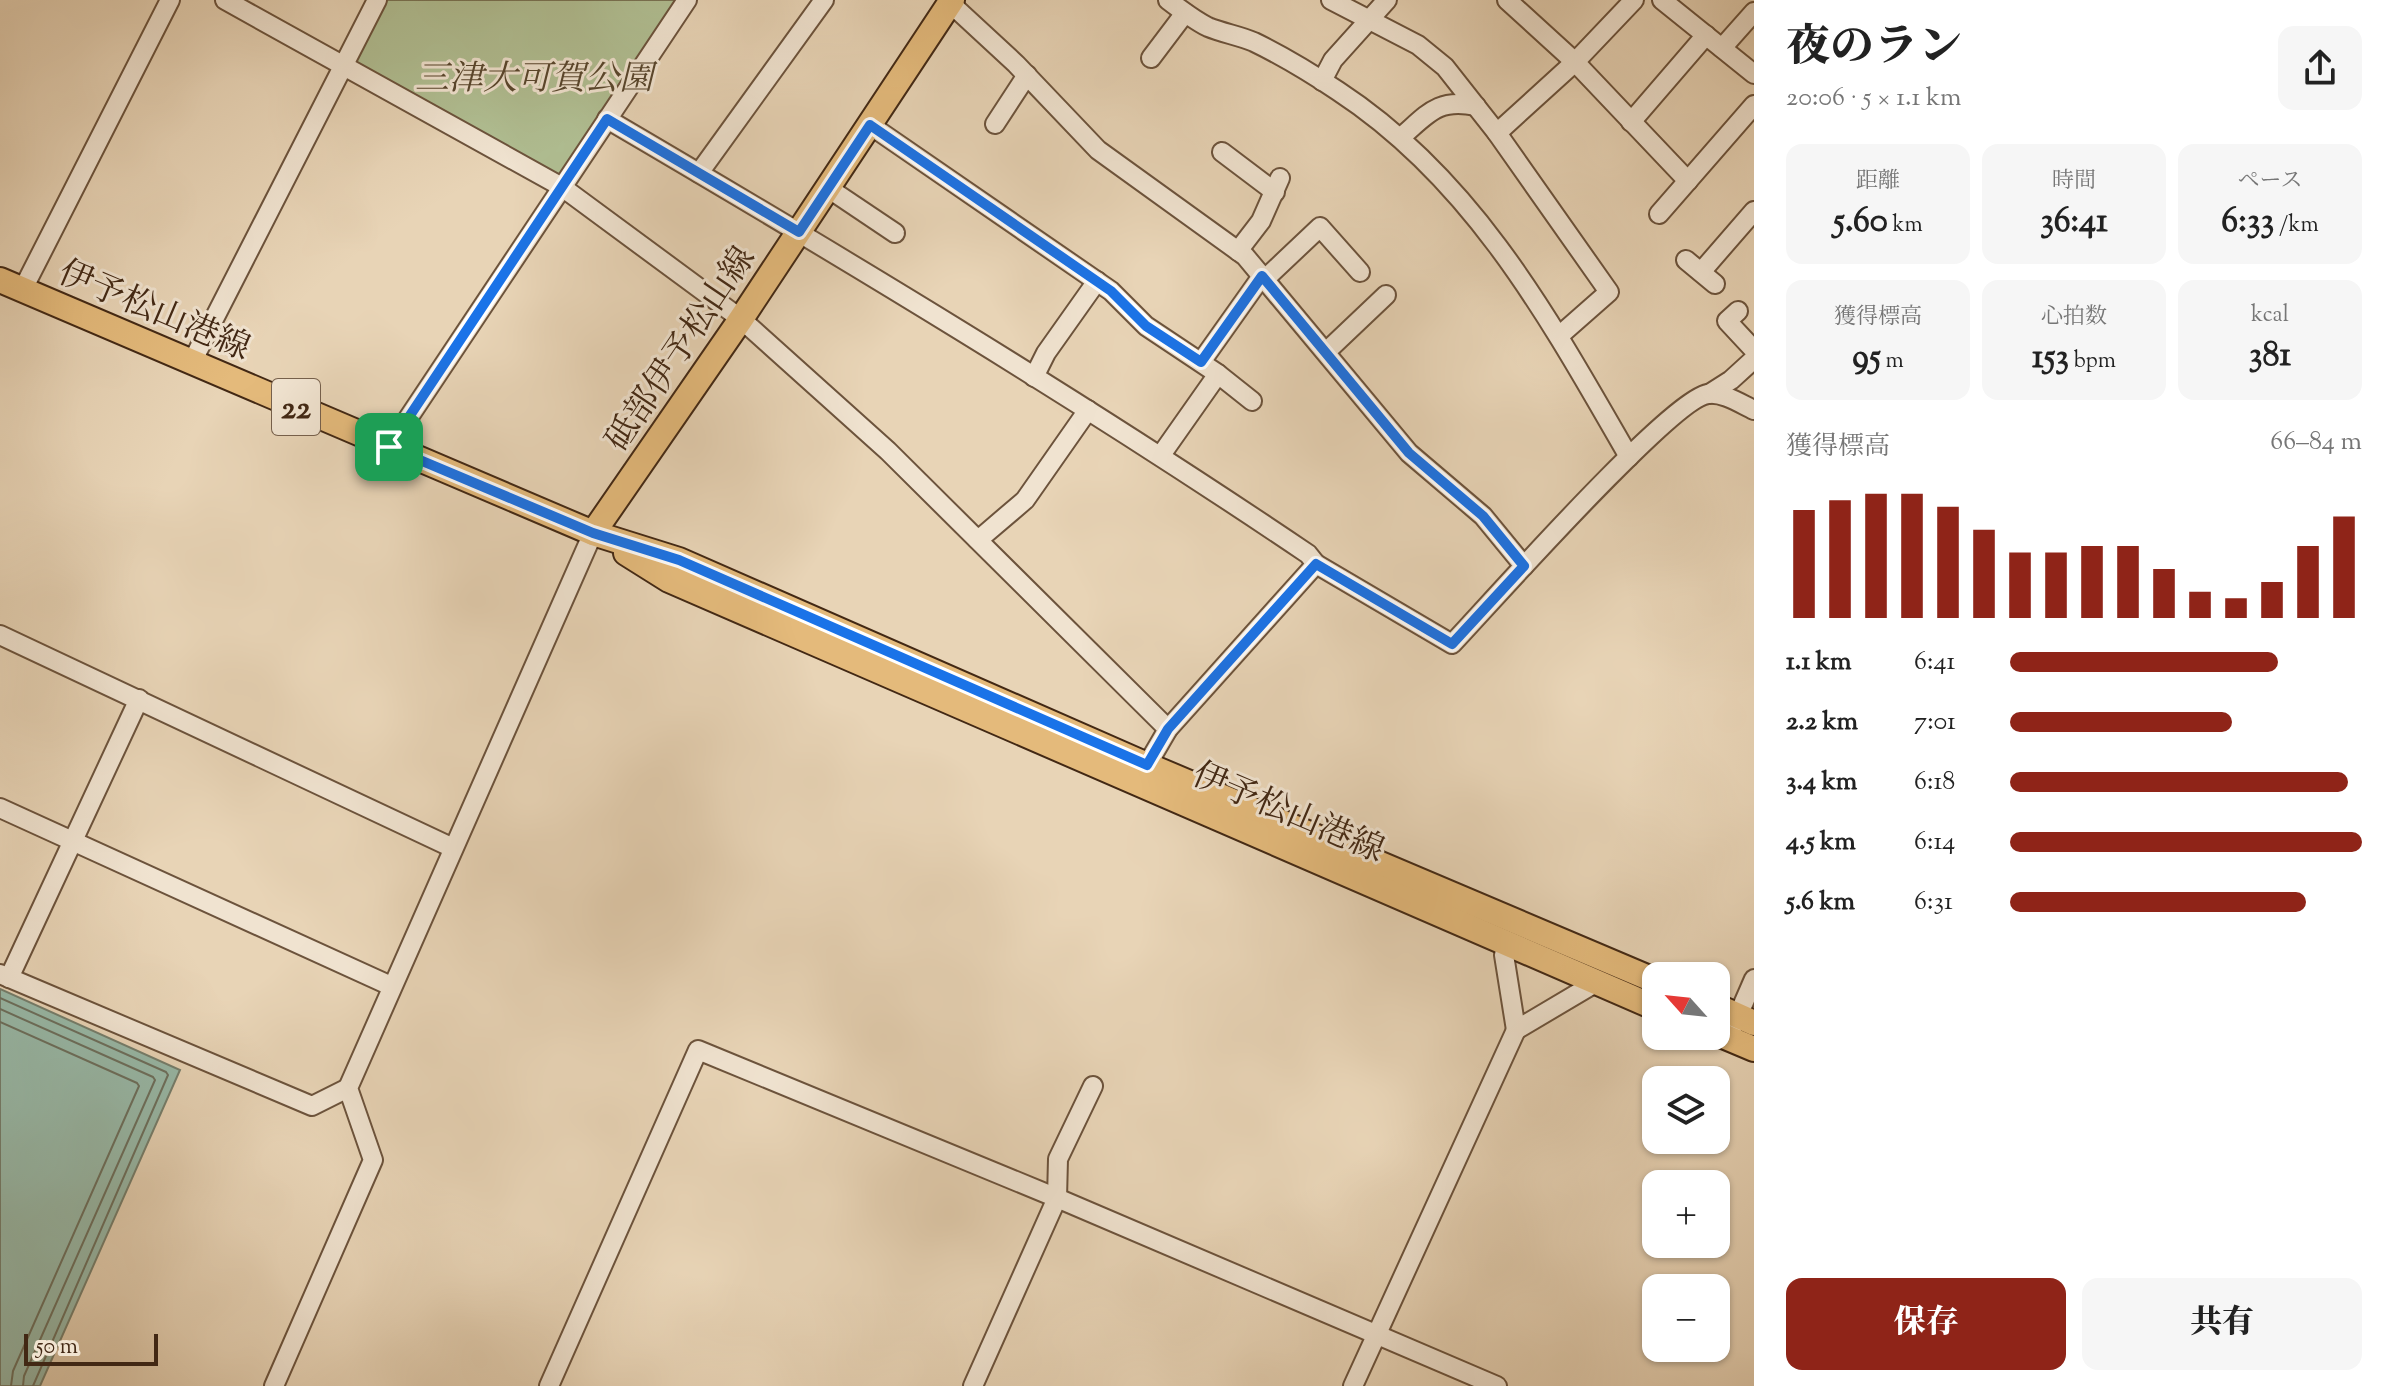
<!DOCTYPE html>
<html lang="ja">
<meta charset="utf-8">
<style>
body{margin:0;font-family:"Sorts Mill Goudy","Noto Serif JP",serif;background:#f6f6f6;color:#222;height:100vh;display:flex;flex-direction:column;font-size:30px;white-space:nowrap}
*{box-sizing:border-box;margin:0}
p{font-size:26px;color:#767676}
.icon{flex:none;width:44px;height:44px;fill:none;stroke:currentColor;stroke-width:2;stroke-linecap:round;stroke-linejoin:round}
.map{position:relative;flex:1;overflow:hidden}
.sheet{display:flex;flex-direction:column;background:#fff;width:640px}
.sheet>*{flex:none}
.needle{width:52px;rotate:297deg}
.buttons{position:absolute;left:1642px;top:962px;display:grid;gap:16px}
.buttons a{display:grid;place-items:center;width:88px;height:88px;border-radius:16px;background:#fff;box-shadow:0 2px 6px #0004;font-size:40px}
.scale{position:absolute;left:24px;bottom:20px;width:134px;box-sizing:border-box;padding-left:8px;border:4px solid #422814;border-top:0;font-size:22px;line-height:28px;white-space:nowrap;color:#422814;-webkit-text-stroke:6px #f0e3d0;paint-order:stroke}
.pin{position:absolute;display:grid;place-items:center;width:68px;height:68px;color:#fff;margin:-34px;border-radius:16px;box-shadow:0 4px 12px #0006}
.round{display:grid;place-items:center;flex:none;width:84px;height:84px;border-radius:16px;background:#f6f6f6}
.head{display:flex;align-items:center;justify-content:space-between;height:136px;padding:0 32px}
h1{font-size:44px;font-weight:800;line-height:60px}
.figures{display:grid;grid-template-columns:repeat(3,1fr);gap:12px;height:136px;padding:8px 32px}
.figures div{display:grid;align-content:center;border-radius:16px;background:#f6f6f6;text-align:center}
.figures b{font-size:34px;font-weight:800}
.figures small{font-size:22px;font-weight:400}
.figures p{font-size:22px}
.chart{height:224px;padding:16px 32px}
.chart p{display:flex;justify-content:space-between}
.chart svg{width:100%;height:144px;margin-top:8px;stroke:#8f2418;stroke-width:6}
.button{display:flex;gap:16px;margin-top:auto;padding:16px 32px}
.button a{flex:1;height:92px;border-radius:16px;background:#8f2418;color:#fff;font-size:32px;font-weight:800;line-height:92px;text-align:center}
.button a+a{background:#f6f6f6;color:#222}
ul{padding:0 32px;list-style:none;font-size:26px}
li{display:grid;grid-template-columns:128px 96px 1fr;align-items:center;height:60px}
li i{height:20px;border-radius:10px;background:#8f2418}
main{display:flex;flex:1;min-height:0}
.map>svg:first-child{display:block}
</style>
<main>
<div class="map">
<svg width="1754" height="1386" viewBox="0 0 1754 1386">
<rect width="100%" height="100%" fill="#e8d4b6"/>
<filter id="stains"><feTurbulence type="fractalNoise" baseFrequency=".0025" numOctaves="4"/><feColorMatrix values="0 0 0 0 .2 0 0 0 0 .09 0 0 0 0 .02 0 0 0 .5 -.17"/></filter>
<radialGradient id="worn" r=".72"><stop offset=".6" stop-color="#630" stop-opacity="0"/><stop offset="1" stop-color="#630" stop-opacity=".3"/></radialGradient>
<!-- green -->
<polygon fill="#b0be92" stroke="#797353" stroke-width="2" points="384,0 681,0 561,180 351,63"/>
<!-- water -->
<polygon fill="#98b9a8" stroke="#767f6d" stroke-width="2" points="0,989 180,1070 40,1386 0,1386"/>
<g fill="none" stroke-linecap="round" stroke-linejoin="round">
<!-- shore -->
<g stroke="#6d705e" stroke-width="2">
<polyline points="0,998 166,1072 168,1075 33,1386"/>
<polyline points="0,1009 153,1077 155,1080 24,1376 23,1386"/>
<polyline points="0,1022 137,1083 139,1086 13,1371 11,1386"/>
</g>
<!-- minor casing -->
<g stroke="#6c533c" stroke-width="22">
<g id="minor">
<polyline points="225,0 562,187 741,319 888,451 1168,729"/>
<path d="M1168 0C1181 10 1194 20 1208 27 1223 33 1240 36 1254 42 1283 56 1311 73 1338 91 1474 180 1550 320 1629 457"/>
<polyline points="1331,0 1418,45 1445,67 1497,133 1575,62 1634,0"/>
<polyline points="1507,0 1575,62 1688,181"/>
<polyline points="1662,0 1754,74"/>
<polyline points="950,3 1016,64 1098,150 1245,256 1409,453 1483,516 1524,566"/>
<polyline points="1722,48 1754,12"/>
<polyline points="1151,58 1185,13"/>
<polyline points="1322,81 1333,60 1387,0"/>
<path d="M607 119C844 258 1080 400 1308 554L1316 564"/>
<polyline points="1631,122 1706,35"/>
<polyline points="995,124 1027,75"/>
<polyline points="870,125 1111,291 1146,326 1218,374 1252,401"/>
<polyline points="1497,133 1609,292 1559,336"/>
<path d="M1400 138C1428 114 1437 98 1476 106"/>
<polyline points="1222,152 1275,192"/>
<polyline points="699,173 824,0"/>
<polyline points="828,188 895,233"/>
<polyline points="1659,214 1754,105"/>
<polyline points="1238,251 1261,221 1280,178"/>
<polyline points="1686,260 1715,284"/>
<polyline points="1701,272 1754,211"/>
<polyline points="1265,279 1320,227 1360,272"/>
<polyline points="23,289 170,0"/>
<polyline points="1738,311 1727,321 1754,350"/>
<polyline points="1327,351 1386,295"/>
<polyline points="192,362 377,0"/>
<polyline points="1201,362 1262,276"/>
<polyline points="1034,377 1046,353 1097,281"/>
<polyline points="1709,394 1731,380 1754,359"/>
<polyline points="389,447 687,0"/>
<polyline points="1161,455 1218,374"/>
<polyline points="977,539 984,535 1025,500 1088,410"/>
<polyline points="0,635 453,848"/>
<path d="M1147 765 1168 729 1316 564 1452 644C1489 605 1671 399 1708 394 1723 392 1741 404 1754 410"/>
<polyline points="0,808 391,986"/>
<polyline points="1507,942 1504,955 1516,1030 1597,982"/>
<polyline points="0,974 312,1106 348,1088"/>
<polyline points="9,978 139,699"/>
<polyline points="1734,1025 1754,979"/>
<polyline points="274,1386 373,1160 348,1088 593,533"/>
<polyline points="549,1386 698,1050 1057,1198 1497,1386"/>
<polyline points="973,1386 1057,1198 1058,1159 1093,1086"/>
<polyline points="1353,1386 1516,1030"/>
</g>
</g>
<!-- major casing -->
<g stroke="#422814" stroke-width="28">
<g id="major">
<polyline points="0,280 593,533 679,560 1147,765 1656,981"/>
<polyline points="593,533 741,319 952,0"/>
<polyline points="626,553 669,580 1656,1008"/>
<polyline points="1716,1006 1754,1023"/>
<polyline points="1716,1033 1754,1049"/>
</g>
</g>
<!-- minor -->
<use href="#minor" stroke="#f0e3d0" stroke-width="18"/>
<!-- major -->
<use href="#major" stroke="#e4ba7b" stroke-width="24"/>
</g>
<g fill="none" stroke-linecap="round" stroke-linejoin="round">
<!-- route casing -->
<g stroke="#fff" stroke-width="16">
<polygon id="route" points="607,119 799,232 870,125 1111,291 1146,326 1201,362 1262,276 1409,453 1483,516 1524,566 1452,644 1316,564 1168,729 1147,765 679,560 593,533 389,447"/>
</g>
<!-- route -->
<use href="#route" stroke="#1a73e8" stroke-width="10"/>
</g>
<g text-anchor="middle" stroke-width="6" stroke-linejoin="round" paint-order="stroke">
<!-- shield labels -->
<rect fill="#f0e3d0" stroke="#76604c" stroke-width="2" x="272" y="379" width="48" height="56" rx="6"/>
<g font-size="32" font-weight="bold" fill="#422814">
<text x="296" y="418">22</text>
</g>
<!-- park labels -->
<g font-size="34" font-style="italic" fill="#58462d" stroke="#f0e3d0">
<text x="534" y="89">三津大可賀公園</text>
</g>
<!-- street labels -->
<g font-size="34" fill="#422814" stroke="#f0e3d0">
<text transform="translate(155 309) rotate(23)" y="12">伊予松山港線</text>
<text transform="translate(679 348) rotate(-56)" y="12">砥部伊予松山線</text>
<text transform="translate(1289 811) rotate(23)" y="12">伊予松山港線</text>
</g>
</g>
<rect width="100%" height="100%" filter="url(#stains)"/>
<rect width="100%" height="100%" fill="url(#worn)"/>
</svg>
<div class="buttons">
<a><svg class="needle" viewBox="-14 -14 28 28"><path d="M0-13l5 13h-10z" fill="#e53935"/><path d="M0 13l5-13h-10z" fill="#767676"/></svg></a>
<a><svg class="icon" aria-label="layers" viewBox="0 0 24 24"><path d="M12 4l9 5-9 5-9-5zM3 14l9 5 9-5"/></svg></a>
<a>+</a>
<a>−</a>
</div>
<div class="scale">50 m</div>
<div class="pin" style="left:389px;top:447px;background:#1e9e55"><svg class="icon" aria-label="arrive" viewBox="0 0 24 24"><path d="M6 21V4h12l-3 4 3 4H6"/></svg></div>
</div>
<section class="sheet">
<div class="head"><div><h1>夜のラン</h1><p>20:06 · 5 × 1.1 km</p></div><a class="round"><svg class="icon" aria-label="share" viewBox="0 0 24 24"><path d="M12 15V3M7 8l5-5 5 5M5 13v7h14v-7"/></svg></a></div>
<div class="figures">
<div><p>距離</p><b>5.60<small> km</small></b></div>
<div><p>時間</p><b>36:41</b></div>
<div><p>ペース</p><b>6:33<small> /km</small></b></div>
</div>
<div class="figures">
<div><p>獲得標高</p><b>95<small> m</small></b></div>
<div><p>心拍数</p><b>153<small> bpm</small></b></div>
<div><p>kcal</p><b>381</b></div>
</div>
<div class="chart"><p><span>獲得標高</span>66–84 m</p>
<svg viewBox="0 0 160 44" preserveAspectRatio="none"><path d="M5 44V11M15 44V8M25 44V6M35 44V6M45 44V10M55 44V17M65 44V24M75 44V24M85 44V22M95 44V22M105 44V29M115 44V36M125 44V38M135 44V33M145 44V22M155 44V13"/></svg>
</div>
<ul>
<li><b>1.1 km</b>6:41<i style="width:76%"></i></li>
<li><b>2.2 km</b>7:01<i style="width:63%"></i></li>
<li><b>3.4 km</b>6:18<i style="width:96%"></i></li>
<li><b>4.5 km</b>6:14<i style="width:100%"></i></li>
<li><b>5.6 km</b>6:31<i style="width:84%"></i></li>
</ul>
<div class="button"><a>保存</a><a>共有</a></div>
</section>
</main>
